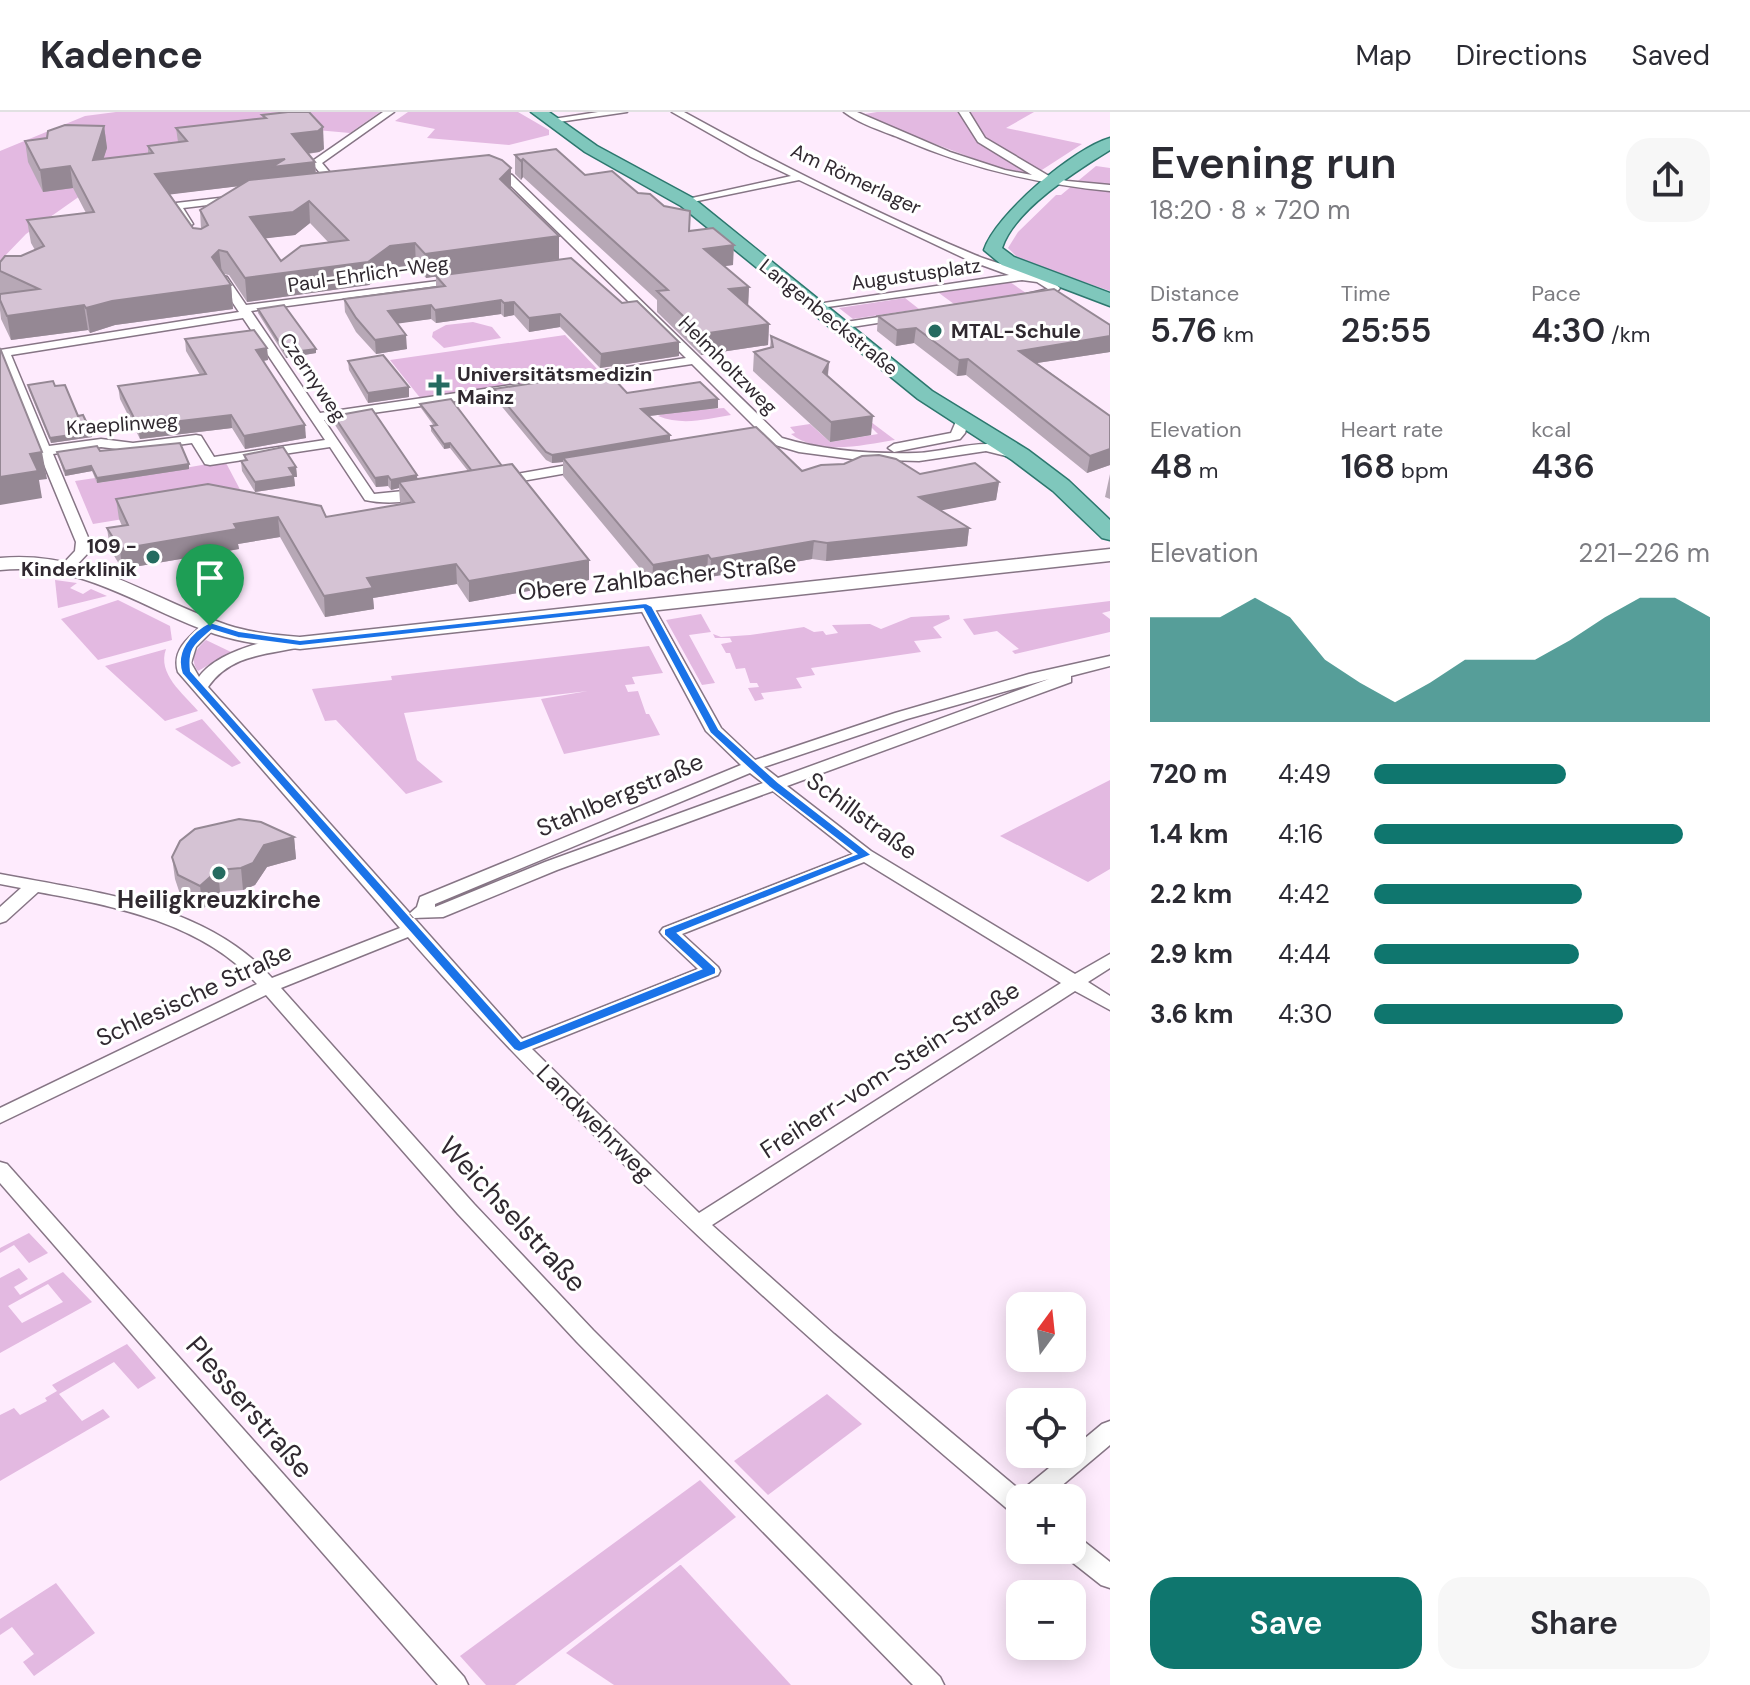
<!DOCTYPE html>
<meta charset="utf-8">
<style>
body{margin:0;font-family:"DM Sans",sans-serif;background:#f7f7f7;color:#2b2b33;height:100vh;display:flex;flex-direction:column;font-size:30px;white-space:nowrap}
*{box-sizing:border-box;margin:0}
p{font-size:26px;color:#7c7c81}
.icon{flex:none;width:44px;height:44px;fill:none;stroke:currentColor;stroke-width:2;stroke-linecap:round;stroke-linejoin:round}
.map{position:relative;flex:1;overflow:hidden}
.panel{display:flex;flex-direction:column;background:#fff;width:640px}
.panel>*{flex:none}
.needle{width:52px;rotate:15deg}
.fabs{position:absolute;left:1006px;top:1180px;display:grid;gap:16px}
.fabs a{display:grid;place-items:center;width:80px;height:80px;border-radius:16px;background:#fff;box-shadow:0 4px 20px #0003;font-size:40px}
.pin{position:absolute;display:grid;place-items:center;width:68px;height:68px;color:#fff;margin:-82px -34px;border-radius:50% 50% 50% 0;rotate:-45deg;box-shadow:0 0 8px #0007}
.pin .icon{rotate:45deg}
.round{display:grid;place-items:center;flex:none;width:84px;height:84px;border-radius:24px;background:#f7f7f7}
.summary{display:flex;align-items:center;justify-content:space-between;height:136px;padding:0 40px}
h1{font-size:44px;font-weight:600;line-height:60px}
.stats{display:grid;grid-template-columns:repeat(3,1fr);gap:12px;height:136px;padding:8px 40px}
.stats div{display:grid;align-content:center}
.stats b{font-size:34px;font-weight:600}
.stats small{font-size:22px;font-weight:400}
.stats p{font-size:22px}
.chart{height:224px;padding:16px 40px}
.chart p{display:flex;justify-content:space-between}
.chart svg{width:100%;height:144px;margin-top:8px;fill:#0f766e;opacity:.7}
.cta{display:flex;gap:16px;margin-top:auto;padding:16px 40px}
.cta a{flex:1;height:92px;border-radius:24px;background:#0f766e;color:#fff;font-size:32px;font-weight:600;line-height:92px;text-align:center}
.cta a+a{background:#f7f7f7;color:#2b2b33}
ul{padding:0 40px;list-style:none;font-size:26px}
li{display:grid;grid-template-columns:128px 96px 1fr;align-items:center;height:60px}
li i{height:20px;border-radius:10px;background:#0f766e}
header{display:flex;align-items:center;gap:48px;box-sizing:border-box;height:112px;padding:0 40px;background:#fff;border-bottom:2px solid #e1e1e2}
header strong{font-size:38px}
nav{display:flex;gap:44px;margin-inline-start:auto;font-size:28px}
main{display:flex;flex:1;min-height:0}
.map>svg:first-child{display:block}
</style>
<header>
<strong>Kadence</strong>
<nav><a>Map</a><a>Directions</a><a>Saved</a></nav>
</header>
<main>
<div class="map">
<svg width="1110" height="1573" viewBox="0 0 1110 1573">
<rect width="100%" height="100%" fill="#feebfd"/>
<!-- green -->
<g fill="#e3b9e1" fill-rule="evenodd">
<polygon points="116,0 380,0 350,21 305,17 97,72 26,122 0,149 0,39 85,4"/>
<polygon points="408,0 518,0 549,18 549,23 509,33 427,26 435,17 395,9"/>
<polygon points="877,0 1034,0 1006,16 1082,32 1031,65 1017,63 859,3"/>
<polygon points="1096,54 1110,56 1110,179 1020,148 1008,136 1018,120 1056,83 1061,83"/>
<polygon points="1010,170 1026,181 954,192 939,181"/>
<polygon points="905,186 919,197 853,207 839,196"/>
<polygon points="473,210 492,215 501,226 444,236 432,225 433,220 446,213"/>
<polygon points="565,223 600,260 421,287 390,248"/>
<path d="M724 296 731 303C706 307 683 314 658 304L668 300Z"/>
<path d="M871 310 895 328C863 333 819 344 791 322L795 321 790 315 810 312 830 330 878 322 868 312Z"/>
<polygon points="225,349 245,387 93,412 75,369 95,366 98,371"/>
<polygon points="55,468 77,471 70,476 83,482 91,477 107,484 58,496"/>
<polygon points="118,488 170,514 172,528 98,548 61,507"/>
<polygon points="1110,489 1110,499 1102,501 1110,507 1110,520 1015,542 1012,539 1019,537 997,519 974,523 963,507"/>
<polygon points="701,502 711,520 689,523 715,571 702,573 666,508"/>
<polygon points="949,503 950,507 933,515 942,526 914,529 921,540 811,556 815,563 796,566 802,576 761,581 764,587 755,589 748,576 759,575 757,571 750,571 745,556 736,557 730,541 726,541 721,532 732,530 730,526 715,526 713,522 721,525 750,523 804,515 814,520 823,519 826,523 838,521 832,513 870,512 881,517 911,505"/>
<path d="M206 528 231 540 198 559C189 548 196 536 206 528Z"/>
<polygon points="649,534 663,561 632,565 635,572 625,573 628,580 638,579 646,602 649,602 660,623 564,642 541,587 588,579 404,601 417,648 443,670 406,682 336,608 325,609 312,577 392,568 391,564"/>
<path d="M166 537C157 562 183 581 198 599L165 609 105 554Z"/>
<polygon points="202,607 241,651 232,655 175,617"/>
<polygon points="1110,668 1110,757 1088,770 1000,724"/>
<polygon points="29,1121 48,1141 29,1151 14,1133 0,1141 0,1136"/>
<path d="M19 1156 28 1167 14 1175 20 1183 63 1160 92 1190 0 1241V1166ZM48 1172 63 1190 22 1211 8 1194Z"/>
<polygon points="127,1232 156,1266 138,1277 114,1250 59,1282 82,1309 103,1297 110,1305 0,1369 0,1303 14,1296 20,1303 47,1289 45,1286 57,1279 52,1273"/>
<polygon points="827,1282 862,1312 768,1383 734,1349"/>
<polygon points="700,1368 736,1405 515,1573 486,1573 460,1544"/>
<polygon points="680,1453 681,1453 791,1573 614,1573 566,1541"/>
<polygon points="56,1471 95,1521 34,1564 23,1550 34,1542 12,1515 0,1523 0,1507"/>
</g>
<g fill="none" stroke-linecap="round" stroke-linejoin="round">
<!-- minor casing -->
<g stroke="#867585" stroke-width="3">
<g id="minor">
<polygon points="383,0 394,0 322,51 342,75 333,77 311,50"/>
<polygon points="598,0 627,0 552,11 547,8"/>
<path d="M672 0H684C778 52 876 101 975 143 998 153 1044 161 1060 176L1055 182 1027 186V182L1048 177 1037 170 1022 168 813 197 811 195 817 192 1009 163 968 148 799 68 683 92V88L791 64 751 45Z"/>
<path d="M844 0H857L950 40 1005 58 1032 63 978 30 959 0H969L985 26 1049 64 1067 69 1110 73V79C1036 72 969 56 900 26 882 19 860 12 844 0Z"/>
<path d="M489 54H495L500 59 512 63 782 326C825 339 871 342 916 341 951 340 994 320 1025 343L1018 347 986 339 919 349 852 347 799 340 772 332 692 252 571 270 569 267 575 263 686 246 504 67 492 63Z"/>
<polygon points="237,84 242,87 241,89 183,96 193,112 188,115 184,114 171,94 176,91"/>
<path d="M223 164 227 165 246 193 462 166 464 168 458 171 251 199 320 301 518 272 524 276 518 280 324 308 374 382 423 377 430 381C415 392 383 392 365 388L330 335 210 353 205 352 192 331 133 339 101 335 53 342 90 430 89 440 72 458H62L60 455 75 439 76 430 0 246V238L239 200 217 167ZM243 206 325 328 214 345 201 324 196 323 133 331 101 327 49 334 11 243Z"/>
<polygon points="899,202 905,205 903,207 839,217 833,214 839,211"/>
<polygon points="963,303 969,307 965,321 960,327 894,340 888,336 894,332 951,321 957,307"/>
<polygon points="585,350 590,351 590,357 500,373 493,369 500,365"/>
<path d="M646 490 653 494 721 616 755 648 895 601 1029 562 1110 544V554L1071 564V570L787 674 871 739 1075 862 1110 842V856L1088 870 1110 884V898L1075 879 712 1113 834 1222 1021 1379 1066 1342H1072V1337L1102 1312 1110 1309V1333L1047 1386H1020V1403L1011 1400C798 1221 592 1035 408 825L281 876 474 1092 593 1218 940 1565 944 1573H913L577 1230 458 1102 266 883 0 1011V996L257 872C203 811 115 794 38 780L6 809 0 811V795L21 776 0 772V762C93 780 205 791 272 866L400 816 178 560C171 538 190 524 205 511H215L217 514 196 535 191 551 199 565C216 540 276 522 305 528V534C269 543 231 541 208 575L522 927 698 857 663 824 660 820 663 816 853 742 773 679 557 758 443 805 412 806 409 802 417 795 420 785 741 653 706 619 639 494ZM1049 567 778 666 764 655 907 607ZM750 661 763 671 545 750 435 795V792ZM864 750 1061 871 699 1101 532 937 718 863 720 859 718 855 682 822Z"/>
<polygon points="0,1050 7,1052 464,1565 468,1573 438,1573 0,1071"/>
<polygon points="1072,1424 1081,1427 1110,1450 1110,1476 1101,1473 1063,1443 1061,1438 1072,1438"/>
</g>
</g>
<!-- tertiary casing -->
<g stroke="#867585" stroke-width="3">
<path id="tertiary" d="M1110 437V449L300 537C271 534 243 531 215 522 139 496 85 450 0 458V446C88 438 148 486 227 513 251 521 276 523 300 525Z"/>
</g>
<!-- primary casing -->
<g stroke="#2c776e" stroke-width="3">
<g id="primary">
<polygon points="531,0 549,0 597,34 693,86 932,279 1028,338 1069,369 1110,408 1110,428 1102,426 1053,379 1012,348 918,287 681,94 585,40"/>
<path d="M1110 26V38C1076 59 1014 98 1002 136L1014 145 1110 181V194L1002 153 984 138C995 103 1074 36 1110 26Z"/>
</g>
</g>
<!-- minor -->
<use href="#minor" fill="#fff" fill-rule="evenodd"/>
<!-- tertiary -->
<use href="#tertiary" fill="#fff" fill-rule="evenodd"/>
<!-- primary -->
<use href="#primary" fill="#7fc7bc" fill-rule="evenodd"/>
</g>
<!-- wall -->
<g fill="#b7a8b6" fill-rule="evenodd">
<path d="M262 3 324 37 319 40 308 42 315 50 316 61 511 77 559 124V147L679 244 600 256 560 215 529 220 514 203 504 205 501 202 436 211 431 207 397 211 407 237 376 242 356 220 345 200 344 187 436 175V164L426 166 416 154 391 157 369 173 247 190 229 163 224 162 231 173 233 197 115 213 90 221 88 218 11 228 1 207 0 198V150L21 144 35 138 31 131 27 108 86 101 73 76 43 80 28 50 25 29 47 26 104 14 107 36 103 47 148 42V34L178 30 176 16 263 7ZM240 74 200 98 201 117 193 116 170 82ZM310 111 329 131 281 149 265 126 295 123Z"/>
<polygon points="515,43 585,63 638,81 689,119 733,153 724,154 749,175 748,194 769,212 768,233 701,243 657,200 657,188 523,65 521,68 515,62"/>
<polygon points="258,197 316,241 286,246 258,201"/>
<polygon points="878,204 1110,213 1110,240 1037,251 1110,304 1110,353 1087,361 966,263 957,264 914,231 896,234 877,219"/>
<polygon points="771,224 829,250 828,264 871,323 830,330 753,259 754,240 770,236"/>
<polygon points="185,227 267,236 268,248 263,249 306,326 245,337 232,316 140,327 120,287 118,274 200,263 186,239"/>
<polygon points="348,249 409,275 409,285 368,291 349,258"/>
<polygon points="28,273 55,274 78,304 92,325 51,331 29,278"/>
<polygon points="494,277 627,281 718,296 649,304 670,323 670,329 802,359 920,362 999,370 996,388 940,398 969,416 967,434 826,449 812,447 710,465 707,461 652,471 563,364 563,350 552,351 546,348 494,285"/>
<polygon points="420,292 502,354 589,448 589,468 469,490 457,472 373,486 374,497 325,505 280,425 238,432 239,437 122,457 110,437 107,416 122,414 119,407 116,387 326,405 402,392 400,390 399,376 391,378 388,374 376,375 335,313 334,304 418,367 468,359 450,336 444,337 431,319 431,314 434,314 421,296"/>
<polygon points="100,339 189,352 189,357 97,371 92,359 65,364 57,340"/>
<polygon points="244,343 296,355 297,365 294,365 295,374 255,380 242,359 241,349 245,348"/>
<polygon points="1110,362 1110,387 1105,385"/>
<polygon points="294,725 296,747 267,755 255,773 243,778 220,780 203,797 181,785 175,767 172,745"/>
</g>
<!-- shaded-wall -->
<g fill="#958894">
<polygon points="104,14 107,36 96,70 93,48"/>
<polygon points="323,15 324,37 319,40 294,43 292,22"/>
<polygon points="285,47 315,50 316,72 273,70 158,84 155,62"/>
<polygon points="523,47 523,65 521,68 521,49"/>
<polygon points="70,54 73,76 43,80 40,58"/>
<polygon points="511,56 511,78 500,67"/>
<polygon points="309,89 310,111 295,123 252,128 250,105"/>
<polygon points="559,124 559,147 426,166 425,142"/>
<polygon points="415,131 416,154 391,157 369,173 247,190 245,166 390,134"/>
<polygon points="734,133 733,153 703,157 704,137"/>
<polygon points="219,138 222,161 212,145"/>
<polygon points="231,173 233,197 115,213 90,221 86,196 112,189"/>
<polygon points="749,175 748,195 729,177"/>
<polygon points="501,188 501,202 436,211 435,198"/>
<polygon points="514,190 514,203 504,205 504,191"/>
<polygon points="84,193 88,218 11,228 7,204"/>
<polygon points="431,193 431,207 388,213 388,199"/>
<polygon points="560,202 560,215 529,220 529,206"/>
<polygon points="769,212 768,233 701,243 702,222"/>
<polygon points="916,216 914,231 896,234 897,218"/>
<polygon points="406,223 407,237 376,242 375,228"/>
<polygon points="1110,224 1110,240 1017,254 1019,239"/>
<polygon points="679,230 679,244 600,256 601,242"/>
<polygon points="267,236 268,248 257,250 256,238"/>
<polygon points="316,237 316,241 286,246 286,241"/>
<polygon points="968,247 966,263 957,264 959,248"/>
<polygon points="829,250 827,269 823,260"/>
<polygon points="409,275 409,285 368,291 368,281"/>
<polygon points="718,287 718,296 640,305 641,297"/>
<polygon points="231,303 232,316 140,327 138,314"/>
<polygon points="873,304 871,323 830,330 831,310"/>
<polygon points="305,313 306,326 245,337 244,324"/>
<polygon points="91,320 92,325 51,331 50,326"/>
<polygon points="670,323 670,332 563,346 563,350 552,351 552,343"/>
<polygon points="450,331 450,336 444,337 444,332"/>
<polygon points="1110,337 1110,353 1087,361 1090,344"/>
<polygon points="42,340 47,367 39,368 42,386 0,393 0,365 30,342"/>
<polygon points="189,352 189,357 97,371 97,366"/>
<polygon points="91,354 92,359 65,364 65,359"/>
<polygon points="296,355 297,365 294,365 295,374 255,380 255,370 289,356"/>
<polygon points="417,363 418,373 399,370 399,376 391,378 391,368"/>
<polygon points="388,364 388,374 376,375 375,366"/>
<polygon points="999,370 996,388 917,403 919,385"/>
<polygon points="278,405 280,425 238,432 239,437 122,457 120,437 234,412"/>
<polygon points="969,416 967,434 826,449 827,431"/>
<polygon points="814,429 812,447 710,465 711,447"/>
<polygon points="708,443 707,461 652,471 653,453"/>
<polygon points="589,448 589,468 469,490 469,469"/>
<polygon points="456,452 457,472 373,486 374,497 325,505 324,484 367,466"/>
<polygon points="294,725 296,747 267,755 255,773 243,778 241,756 264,733"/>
<polygon points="218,758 220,780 203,797 200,774"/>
</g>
<!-- building -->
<g fill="#d5c3d4" stroke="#958894" stroke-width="2" fill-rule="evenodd">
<path d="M288 0H309L323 15 318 19 292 22 315 50 272 55 285 47 155 62 193 116 201 117 208 113 200 98 249 68 489 43 502 48 511 56 500 67 559 124 425 142 415 131 390 134 368 150 245 166 227 140 219 138 212 145 231 173 112 189 86 196 84 193 7 204 0 188V182L39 177 0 159V150L5 144H21L44 134 27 108 94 100 70 54 40 58 25 29 47 26 48 19 65 13 104 14 93 48 153 41 148 34 187 29 176 16 266 6 262 3ZM309 89 348 128 301 134 281 149 250 105 293 100Z"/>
<polygon points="556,37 585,63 612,59 638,81 650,82 664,94 690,99 689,119 713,116 734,133 704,137 749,175 729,177 769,212 702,222 657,179 668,178 523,47 521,49 515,43"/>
<polygon points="571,146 622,191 637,189 679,230 601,242 560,202 529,206 514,190 504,191 501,188 435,198 431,193 388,199 406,223 375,228 356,206 344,187 445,174 436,164"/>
<polygon points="1054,177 1110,213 1110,224 1019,239 1110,304 1110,337 1090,344 968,247 959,248 916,216 897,218 878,204"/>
<polygon points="284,193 316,237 286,241 258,197"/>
<polygon points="254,218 267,236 256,238 305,313 244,324 231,303 138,314 118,274 206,262 185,227"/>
<polygon points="771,224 829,250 823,260 873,304 831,310 754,240 773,235"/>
<polygon points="0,236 42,340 30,342 38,359 0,365"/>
<polygon points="383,243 409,275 368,281 348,249"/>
<polygon points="593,262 615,268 627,281 700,270 718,287 641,297 670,323 552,343 546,340 494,277"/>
<polygon points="53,269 55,274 65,273 78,304 83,303 91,320 50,326 28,273"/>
<polygon points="451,287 502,354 472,359 450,331 444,332 431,314 437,313 420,292"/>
<polygon points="372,297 417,363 391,368 388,364 375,366 334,304"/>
<polygon points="756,315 802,359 821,353 844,352 862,344 879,343 896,347 920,362 975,351 999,370 919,385 969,416 827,431 814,429 711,447 708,443 653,453 563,346"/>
<polygon points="180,331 189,352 97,366 91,354 65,359 57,340 97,334 100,339"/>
<polygon points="283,335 296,355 289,356 294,364 255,370 241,349 247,348 244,343"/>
<polygon points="512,352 589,448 469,469 456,452 367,466 373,476 324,484 278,405 234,412 237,417 120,437 107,416 128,413 116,387 208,372 321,394 326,405 414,390 399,370"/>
<polygon points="239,707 261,710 294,725 264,733 253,751 241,756 218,758 200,774 178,763 172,745 180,729 195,717"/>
</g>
<!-- route -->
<path fill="#1a73e8" stroke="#fff" stroke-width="2" fill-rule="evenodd" d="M646 491 652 494 719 617 778 670 872 743 678 821 716 856V862L519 940 514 938 182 562C174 540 190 520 210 510L239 519 300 528ZM643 497 710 621 769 675 856 742 664 817V823L701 857 521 929 191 559C188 536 196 532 212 518L238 526 300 534Z"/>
<!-- markers -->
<g fill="#256b60" stroke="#fff" stroke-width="3">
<circle cx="935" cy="219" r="8"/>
<path d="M435 261h8v8h8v8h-8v8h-8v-8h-8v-8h8z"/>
<circle cx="153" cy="445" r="8"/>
<circle cx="219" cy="761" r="8"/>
</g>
<g text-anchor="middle" stroke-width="6" stroke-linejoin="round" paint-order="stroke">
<!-- far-street labels -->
<g font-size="20" fill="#302930" stroke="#fff">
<text transform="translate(856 67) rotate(25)" y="7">Am Römerlager</text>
<text transform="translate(368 162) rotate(-8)" y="7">Paul-Ehrlich-Weg</text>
<text transform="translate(916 162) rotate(-8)" y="7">Augustusplatz</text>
<text transform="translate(829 205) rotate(39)" y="7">Langenbeckstraße</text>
<text transform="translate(728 253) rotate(45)" y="7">Helmholtzweg</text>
<text transform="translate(313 265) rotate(56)" y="7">Czernyweg</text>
<text transform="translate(122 312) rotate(-4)" y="7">Kraeplinweg</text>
</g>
<!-- far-poi labels -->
<g font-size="20" font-weight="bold" fill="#302930" stroke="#fff" text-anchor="start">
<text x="951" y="226">MTAL-Schule</text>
<text x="457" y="269">Universitätsmedizin<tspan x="457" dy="23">Mainz</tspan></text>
<text x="137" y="441" text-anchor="end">109 -<tspan x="137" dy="23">Kinderklinik</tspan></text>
</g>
<!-- street labels -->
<g font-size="24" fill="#302930" stroke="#fff">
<text transform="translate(657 466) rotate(-6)" y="8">Obere Zahlbacher Straße</text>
<text transform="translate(620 683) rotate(-23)" y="8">Stahlbergstraße</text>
<text transform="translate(862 704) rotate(36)" y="8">Schillstraße</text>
<text transform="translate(194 883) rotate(-25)" y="8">Schlesische Straße</text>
<text transform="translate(890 958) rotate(-33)" y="8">Freiherr-vom-Stein-Straße</text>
<text transform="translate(595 1011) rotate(45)" y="8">Landwehrweg</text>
</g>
<!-- poi labels -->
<g font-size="24" font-weight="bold" fill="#302930" stroke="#fff">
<text x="219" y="796">Heiligkreuzkirche</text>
</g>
<!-- near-street labels -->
<g font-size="28" fill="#302930" stroke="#fff">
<text transform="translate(513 1102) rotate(47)" y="10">Weichselstraße</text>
<text transform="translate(250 1295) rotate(49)" y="10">Plesserstraße</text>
</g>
</g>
</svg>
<div class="fabs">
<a><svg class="needle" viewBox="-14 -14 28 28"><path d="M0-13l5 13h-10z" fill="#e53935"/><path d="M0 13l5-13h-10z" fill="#7c7c81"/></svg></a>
<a><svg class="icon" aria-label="locate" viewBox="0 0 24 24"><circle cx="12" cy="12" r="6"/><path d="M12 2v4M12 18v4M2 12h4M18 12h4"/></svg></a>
<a>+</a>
<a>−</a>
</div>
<div class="pin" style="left:210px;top:514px;background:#1e9e55"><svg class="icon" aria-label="arrive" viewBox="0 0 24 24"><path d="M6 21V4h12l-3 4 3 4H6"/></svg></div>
</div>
<section class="panel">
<div class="summary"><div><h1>Evening run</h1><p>18:20 · 8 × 720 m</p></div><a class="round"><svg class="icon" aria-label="share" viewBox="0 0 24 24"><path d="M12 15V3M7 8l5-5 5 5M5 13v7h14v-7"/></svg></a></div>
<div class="stats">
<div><p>Distance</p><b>5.76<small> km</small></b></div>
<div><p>Time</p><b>25:55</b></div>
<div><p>Pace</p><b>4:30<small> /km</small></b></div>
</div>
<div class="stats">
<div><p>Elevation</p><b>48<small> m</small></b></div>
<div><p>Heart rate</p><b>168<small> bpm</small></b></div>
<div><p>kcal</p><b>436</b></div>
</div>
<div class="chart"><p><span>Elevation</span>221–226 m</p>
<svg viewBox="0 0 160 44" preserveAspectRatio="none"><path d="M0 44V12L10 12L20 12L30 6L40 12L50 25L60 32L70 38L80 32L90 25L100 25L110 25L120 19L130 12L140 6L150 6L160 12V44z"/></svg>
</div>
<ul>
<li><b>720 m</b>4:49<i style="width:57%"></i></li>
<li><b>1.4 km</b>4:16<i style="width:92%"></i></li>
<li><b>2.2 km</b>4:42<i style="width:62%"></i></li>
<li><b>2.9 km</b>4:44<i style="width:61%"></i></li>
<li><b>3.6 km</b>4:30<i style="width:74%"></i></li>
</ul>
<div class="cta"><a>Save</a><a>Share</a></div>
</section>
</main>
